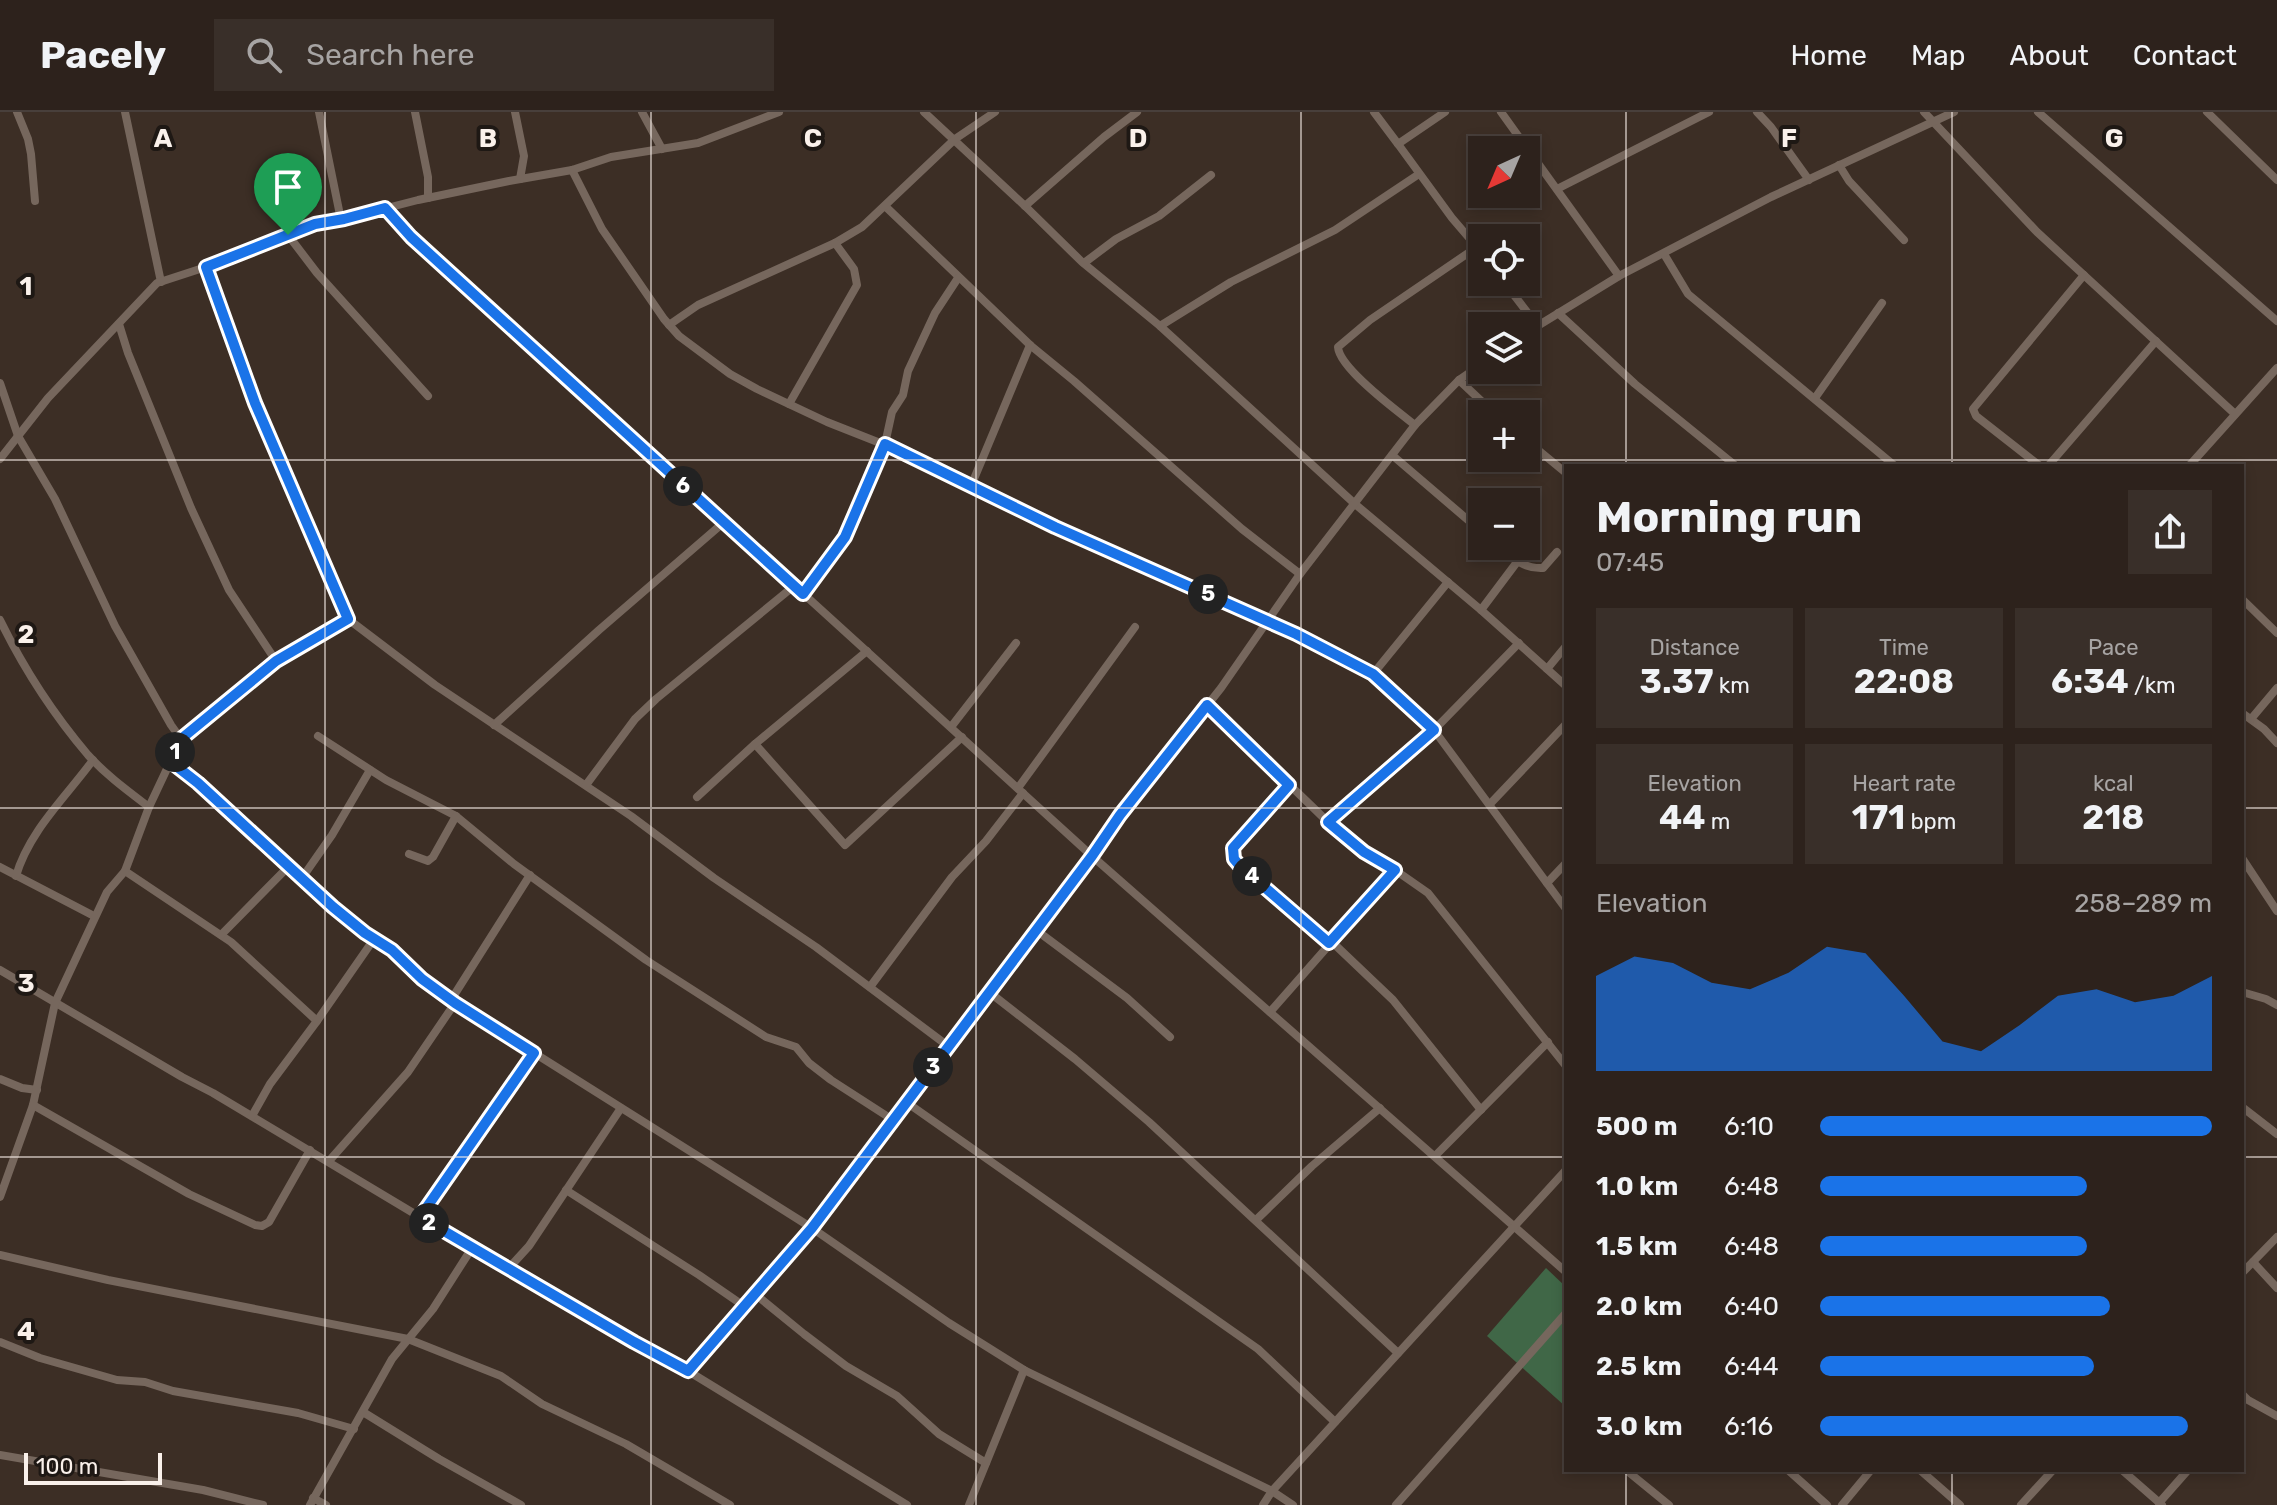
<!DOCTYPE html>
<meta charset="utf-8">
<style>
body{margin:0;font-family:Rubik,sans-serif;background:#392f29;color:#f1f3f6;height:100vh;display:flex;flex-direction:column;font-size:30px;white-space:nowrap}
*{box-sizing:border-box;margin:0}
p{font-size:26px;color:#a7a4a3}
.icon{flex:none;width:44px;height:44px;fill:none;stroke:currentColor;stroke-width:2;stroke-linecap:round;stroke-linejoin:round}
.map{position:relative;flex:1;overflow:hidden}
.sheet{position:absolute;left:1564px;top:352px;width:680px;height:1008px;display:flex;flex-direction:column;background:#2d221c;border-radius:0px;box-shadow:0 4px 12px #0003,0 0 0 2px #483f3b}
.sheet>*{flex:none}
.needle{width:52px;rotate:224deg}
.buttons{position:absolute;left:1468px;top:24px;display:grid;gap:16px}
.buttons a{display:grid;place-items:center;width:72px;height:72px;border-radius:0px;background:#2d221c;box-shadow:0 4px 12px #0003,0 0 0 2px #483f3b;font-size:40px}
.scale{position:absolute;left:24px;bottom:20px;width:138px;box-sizing:border-box;padding-left:8px;border:4px solid #faf1eb;border-top:0;font-size:22px;line-height:28px;white-space:nowrap;color:#faf1eb;-webkit-text-stroke:6px #1e1814;paint-order:stroke}
.pin{position:absolute;display:grid;place-items:center;width:68px;height:68px;color:#fff;margin:-82px -34px;border-radius:50% 50% 50% 0;rotate:-45deg;box-shadow:0 0 8px #0007}
.pin .icon{rotate:45deg}
.km{position:absolute;width:40px;height:40px;margin:-20px;border-radius:50%;background:#222;color:#fff;font-size:22px;line-height:40px;text-align:center}
.round{display:grid;place-items:center;flex:none;width:84px;height:84px;border-radius:0px;background:#392f29}
.head{display:flex;align-items:center;justify-content:space-between;height:136px;padding:0 32px}
h1{font-size:44px;font-weight:700;line-height:60px}
.metrics{display:grid;grid-template-columns:repeat(3,1fr);gap:12px;height:136px;padding:8px 32px}
.metrics div{display:grid;align-content:center;border-radius:0px;background:#392f29;text-align:center}
.metrics b{font-size:34px;font-weight:700}
.metrics small{font-size:22px;font-weight:400}
.metrics p{font-size:22px}
.chart{height:224px;padding:16px 32px}
.chart p{display:flex;justify-content:space-between}
.chart svg{width:100%;height:144px;margin-top:8px;fill:#1a73e8;opacity:.7}
ul{padding:0 32px;list-style:none;font-size:26px}
li{display:grid;grid-template-columns:128px 96px 1fr;align-items:center;height:60px}
li i{height:20px;border-radius:10px;background:#1a73e8}
header{display:flex;align-items:center;gap:48px;box-sizing:border-box;height:112px;padding:0 40px;background:#2d221c;border-bottom:2px solid #483f3b}
header strong{font-size:38px}
nav{display:flex;gap:44px;margin-inline-start:auto;font-size:28px}
.search{width:560px;height:72px;background:#392f29;display:flex;align-items:center;gap:20px;box-sizing:border-box;padding:0 28px;border-radius:0px;color:#a7a4a3;font-size:30px}
.map>svg:first-child{display:block}
</style>
<header>
<strong>Pacely</strong>
<div class="search"><svg class="icon" aria-label="search" viewBox="0 0 24 24"><circle cx="10" cy="10" r="6"/><path d="M15 15l6 6"/></svg>Search here</div>
<nav><a>Home</a><a>Map</a><a>About</a><a>Contact</a></nav>
</header>
<div class="map">
<svg width="2277" height="1393" viewBox="0 0 2277 1393">
<rect width="100%" height="100%" fill="#3c2e25"/>
<!-- forest -->
<polygon fill="#406747" points="1546,1156 1566,1175 1566,1295 1487,1224"/>
<g fill="none" stroke-linecap="round" stroke-linejoin="round">
<!-- minor -->
<g stroke="#76675d" stroke-width="8">
<polyline points="17,0 28,27 31,42 35,89"/>
<polyline points="125,0 161,170"/>
<polyline points="319,0 341,108"/>
<polyline points="415,0 428,65 428,86"/>
<polyline points="515,0 524,44 520,67"/>
<polyline points="642,0 662,37"/>
<polyline points="924,0 1025,94 1082,150 1160,214 1355,392 1481,498 1566,574"/>
<polyline points="1374,0 1398,32"/>
<polyline points="1445,0 1398,32 1452,106 1482,141"/>
<polyline points="1501,0 1619,164"/>
<polyline points="1757,0 1771,15 1809,68"/>
<polyline points="1924,0 2037,120 2235,302"/>
<polyline points="2038,0 2277,209"/>
<polyline points="2207,0 2277,68"/>
<polyline points="1839,53 1849,69 1904,128"/>
<polyline points="572,58 602,117 664,207 679,224 730,262 757,277 827,310 903,340 1055,415 1267,508 1373,562 1434,618 1566,797"/>
<polyline points="1557,77 1709,0"/>
<polyline points="885,94 1030,233 1074,269 1242,417 1300,462"/>
<polyline points="1025,94 1104,25 1137,0"/>
<polyline points="385,96 411,125 1092,744 1566,1160"/>
<polyline points="288,123 317,161 428,284"/>
<polyline points="1664,142 1688,182 1895,354"/>
<polyline points="1084,151 1116,127 1159,104 1211,63"/>
<polyline points="206,155 255,291 348,507 435,573 631,704 714,766 816,835 948,934"/>
<polyline points="1504,170 1537,213"/>
<polyline points="1558,201 1635,272 1736,354"/>
<polyline points="119,212 128,241 191,396 229,478 276,549 348,507"/>
<polyline points="669,213 698,193 835,131 862,115 955,27 995,0"/>
<polyline points="1160,214 1231,170 1335,118 1419,62"/>
<polyline points="1526,221 1619,164 1771,85 1954,0"/>
<polyline points="1459,268 1495,302"/>
<polyline points="0,271 18,324 55,387 115,514 171,613 181,627"/>
<polyline points="1815,286 1882,191"/>
<polyline points="789,292 857,173 854,157 835,131"/>
<path d="M1415 313C1397 299 1339 256 1338 235L1370 208 1477 135"/>
<polyline points="1526,328 1566,361"/>
<polyline points="1392,343 1482,420"/>
<polyline points="0,347 48,286 157,171 206,155 315,112 344,107 418,88 509,69 572,58 611,45 698,31 779,0"/>
<polyline points="2040,354 1976,304 1973,297 2084,163"/>
<polyline points="2048,354 2156,229"/>
<polyline points="2189,354 2277,256"/>
<polyline points="971,374 1030,233"/>
<path d="M1498 434C1512 446 1524 457 1543 456L1557 440"/>
<polyline points="803,482 845,425 885,332 892,300 903,283 908,259 935,201 958,166"/>
<polyline points="2242,487 2277,521"/>
<polyline points="1481,498 1517,450"/>
<path d="M0 508C23 555 54 603 88 643 106 663 128 679 149 695"/>
<polyline points="1547,557 1566,534"/>
<polyline points="1373,562 1448,470"/>
<polyline points="1207,593 1328,710 1364,740 1385,751 1428,781 1566,954"/>
<polyline points="2242,601 2264,617 2277,631"/>
<polyline points="2251,607 2277,576"/>
<polyline points="494,613 599,518 723,411"/>
<polyline points="951,615 1016,531"/>
<polyline points="318,624 386,668 456,704 514,752 646,848 766,925 796,935 809,951 831,968 893,1008"/>
<polyline points="755,632 845,733 962,625"/>
<polyline points="171,650 198,671 333,795 365,821 392,838 422,867 455,891 812,1116 949,1211 1024,1258 1272,1379 1293,1393"/>
<polyline points="586,673 635,607 656,587 794,474"/>
<polyline points="1289,673 1239,727 1232,740 1234,747 1240,754 1329,831"/>
<polyline points="1018,676 1135,515"/>
<polyline points="697,685 755,632 867,539"/>
<polyline points="1490,692 1566,612"/>
<polyline points="1328,710 1434,618 1519,531"/>
<polyline points="409,742 428,749 433,745 456,704"/>
<polyline points="2242,746 2277,799"/>
<polyline points="0,755 94,804"/>
<polyline points="125,759 231,830 317,909"/>
<path d="M16 764C29 719 66 685 93 648"/>
<polyline points="302,766 332,723 370,658"/>
<polyline points="1547,771 1566,751"/>
<polyline points="1036,818 1127,886 1170,925"/>
<polyline points="221,823 289,754"/>
<polyline points="1331,829 1393,888 1481,998"/>
<polyline points="0,858 182,965 213,981 450,1123 688,1259 907,1393"/>
<polyline points="870,875 952,765 986,729 1023,681"/>
<polyline points="989,880 1075,947 1149,1010 1398,1241"/>
<polyline points="2242,880 2266,887 2277,893"/>
<polyline points="451,888 530,763"/>
<polyline points="1270,900 1395,758"/>
<polyline points="0,967 22,976 37,978"/>
<polyline points="906,990 1258,1237 1335,1310"/>
<polyline points="33,993 189,1082 255,1113 262,1114 269,1110 310,1038"/>
<polyline points="2242,995 2277,1022"/>
<polyline points="252,1004 270,972 317,909 374,827"/>
<polyline points="1435,1044 1548,930"/>
<polyline points="329,1049 408,960 455,891"/>
<polyline points="566,1078 699,1163 744,1194"/>
<polyline points="0,1085 33,993 55,891 107,780 125,759 149,695 181,627 276,549"/>
<polyline points="420,1105 534,941"/>
<polyline points="1256,1108 1312,1054 1380,996"/>
<polyline points="0,1143 108,1168 408,1227 501,1264 542,1292 626,1332 730,1393"/>
<polyline points="2253,1150 2277,1176"/>
<polyline points="508,1157 529,1134 621,996"/>
<polyline points="2242,1161 2277,1125"/>
<polyline points="755,1182 804,1222 846,1254 897,1284 939,1322 986,1351"/>
<polyline points="0,1230 40,1246 117,1268 145,1270 173,1279 298,1301 354,1317"/>
<polyline points="688,1259 812,1116 1092,744 1120,703 1221,576 1300,462 1415,313 1459,268 1482,252"/>
<polyline points="2242,1282 2248,1288 2277,1304"/>
<polyline points="363,1300 439,1347 521,1393"/>
<polyline points="0,1343 203,1378 263,1393"/>
<polyline points="1626,1358 1669,1393"/>
<polyline points="1788,1358 1827,1393"/>
<polyline points="1920,1358 1960,1393"/>
<polyline points="2122,1358 2162,1393"/>
<polyline points="313,1386 326,1393"/>
<polyline points="2159,1391 2188,1358"/>
<polyline points="310,1393 392,1247 433,1197 472,1136"/>
<polyline points="969,1393 1024,1258"/>
<polyline points="1263,1393 1272,1379 1566,1058"/>
<polyline points="1396,1393 1566,1201"/>
<polyline points="1842,1393 1871,1358"/>
<polyline points="2021,1393 2053,1358"/>
</g>
</g>
<g fill="none" stroke-linecap="round" stroke-linejoin="round">
<!-- route casing -->
<g stroke="#fff" stroke-width="16">
<polygon id="route" points="385,96 411,125 803,482 845,425 885,332 1055,415 1296,522 1373,562 1434,618 1328,710 1364,740 1395,758 1329,831 1240,754 1234,747 1233,736 1289,673 1207,593 1120,703 1092,744 812,1116 688,1259 634,1230 420,1105 534,941 455,891 422,867 392,838 365,821 333,795 198,671 171,650 181,627 276,549 348,507 255,291 206,155 315,112 344,107"/>
</g>
<!-- route -->
<use href="#route" stroke="#1a73e8" stroke-width="10"/>
</g>
<!-- grid -->
<path fill="none" stroke="#faf1eb" stroke-width="2" stroke-opacity="0.55" d="M325 0V1393M651 0V1393M976 0V1393M1301 0V1393M1626 0V354M1952 0V354M0 348H2277M0 696H1566M2242 696H2277M0 1045H1566M2242 1045H2277M1626 1358V1393M1952 1358V1393"/>
<g font-size="26" text-anchor="middle" font-weight="bold" fill="#faf1eb" stroke="#1e1814" stroke-width="8" stroke-linejoin="round" paint-order="stroke">
<text x="163" y="35">A</text>
<text x="488" y="35">B</text>
<text x="813" y="35">C</text>
<text x="1138" y="35">D</text>
<text x="1789" y="35">F</text>
<text x="2114" y="35">G</text>
<text x="26" y="183">1</text>
<text x="26" y="531">2</text>
<text x="26" y="880">3</text>
<text x="26" y="1228">4</text>
</g>
</svg>
<div class="buttons">
<a><svg class="needle" viewBox="-14 -14 28 28"><path d="M0-13l5 13h-10z" fill="#e53935"/><path d="M0 13l5-13h-10z" fill="#a7a4a3"/></svg></a>
<a><svg class="icon" aria-label="locate" viewBox="0 0 24 24"><circle cx="12" cy="12" r="6"/><path d="M12 2v4M12 18v4M2 12h4M18 12h4"/></svg></a>
<a><svg class="icon" aria-label="layers" viewBox="0 0 24 24"><path d="M12 4l9 5-9 5-9-5zM3 14l9 5 9-5"/></svg></a>
<a>+</a>
<a>−</a>
</div>
<div class="scale">100 m</div>
<div class="pin" style="left:288px;top:123px;background:#1e9e55"><svg class="icon" aria-label="arrive" viewBox="0 0 24 24"><path d="M6 21V4h12l-3 4 3 4H6"/></svg></div>
<b class="km" style="left:175px;top:640px">1</b>
<b class="km" style="left:429px;top:1111px">2</b>
<b class="km" style="left:933px;top:955px">3</b>
<b class="km" style="left:1252px;top:764px">4</b>
<b class="km" style="left:1208px;top:482px">5</b>
<b class="km" style="left:683px;top:374px">6</b>
<section class="sheet">
<div class="head"><div><h1>Morning run</h1><p>07:45</p></div><a class="round"><svg class="icon" aria-label="share" viewBox="0 0 24 24"><path d="M12 15V3M7 8l5-5 5 5M5 13v7h14v-7"/></svg></a></div>
<div class="metrics">
<div><p>Distance</p><b>3.37<small> km</small></b></div>
<div><p>Time</p><b>22:08</b></div>
<div><p>Pace</p><b>6:34<small> /km</small></b></div>
</div>
<div class="metrics">
<div><p>Elevation</p><b>44<small> m</small></b></div>
<div><p>Heart rate</p><b>171<small> bpm</small></b></div>
<div><p>kcal</p><b>218</b></div>
</div>
<div class="chart"><p><span>Elevation</span>258–289 m</p>
<svg viewBox="0 0 160 44" preserveAspectRatio="none"><path d="M0 44V15L10 9L20 11L30 17L40 19L50 14L60 6L70 8L80 21L90 35L100 38L110 30L120 21L130 19L140 23L150 21L160 15V44z"/></svg>
</div>
<ul>
<li><b>500 m</b>6:10<i style="width:100%"></i></li>
<li><b>1.0 km</b>6:48<i style="width:68%"></i></li>
<li><b>1.5 km</b>6:48<i style="width:68%"></i></li>
<li><b>2.0 km</b>6:40<i style="width:74%"></i></li>
<li><b>2.5 km</b>6:44<i style="width:70%"></i></li>
<li><b>3.0 km</b>6:16<i style="width:94%"></i></li>
</ul>
</section>
</div>
